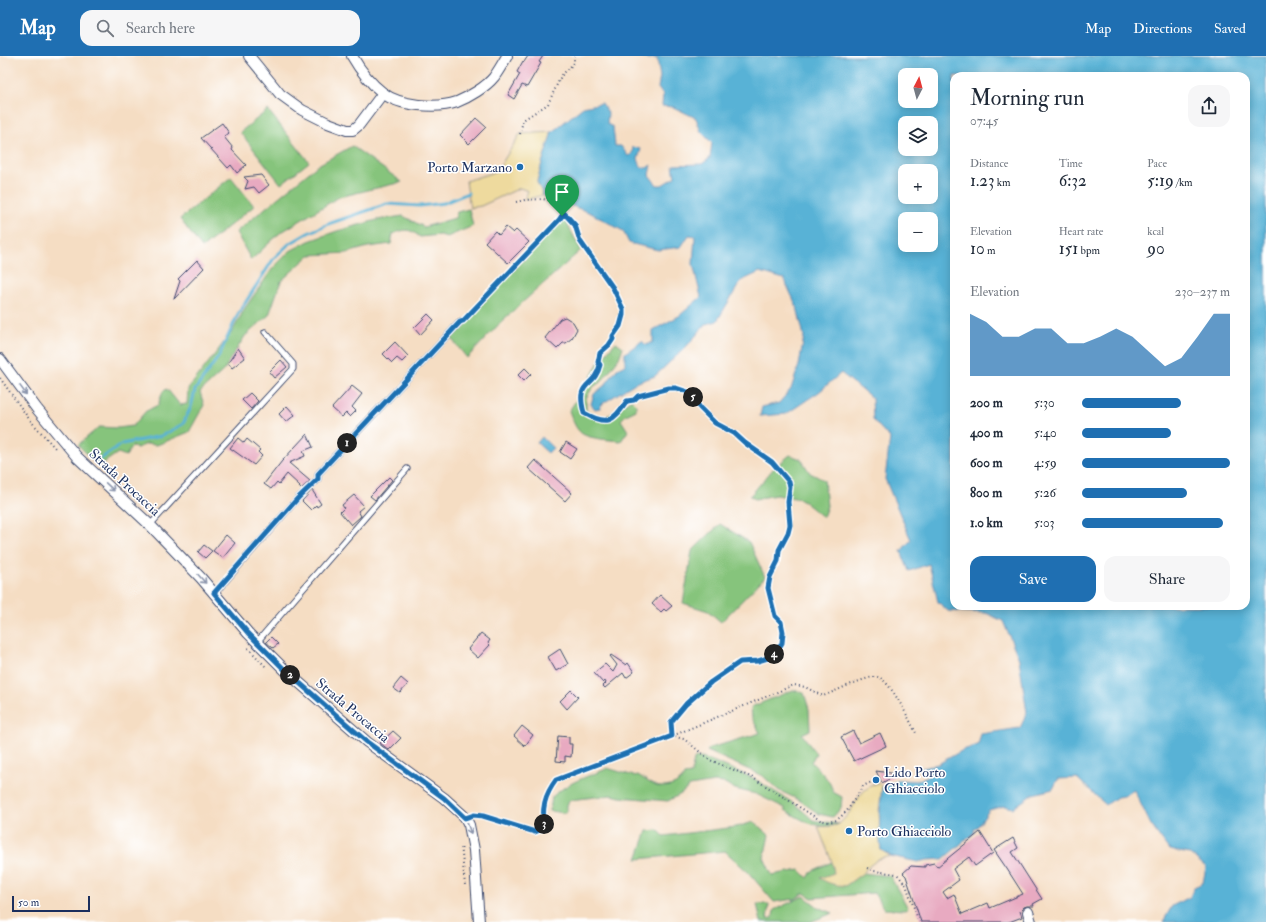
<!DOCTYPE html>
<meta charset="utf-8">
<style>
body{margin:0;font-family:"IM FELL Double Pica",serif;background:#f6f6f7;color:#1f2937;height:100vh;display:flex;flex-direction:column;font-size:15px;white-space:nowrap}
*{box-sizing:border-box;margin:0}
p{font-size:13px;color:#747a83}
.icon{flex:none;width:22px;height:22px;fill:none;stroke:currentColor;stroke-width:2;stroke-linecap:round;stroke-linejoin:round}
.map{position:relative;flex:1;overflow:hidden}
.side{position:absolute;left:950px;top:16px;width:300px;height:538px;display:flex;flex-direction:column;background:#fff;border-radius:12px;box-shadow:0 2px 10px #0003}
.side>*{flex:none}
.needle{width:26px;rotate:6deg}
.controls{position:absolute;left:898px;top:12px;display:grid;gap:8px}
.controls a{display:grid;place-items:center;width:40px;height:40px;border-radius:8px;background:#fff;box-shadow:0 2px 10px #0003;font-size:20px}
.scale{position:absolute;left:12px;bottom:10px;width:78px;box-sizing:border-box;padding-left:4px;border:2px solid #1b2f5e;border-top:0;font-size:11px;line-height:14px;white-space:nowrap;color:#1b2f5e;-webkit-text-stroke:3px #fff;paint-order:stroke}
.pin{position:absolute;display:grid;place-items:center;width:34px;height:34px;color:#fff;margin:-41px -17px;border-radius:50% 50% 50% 0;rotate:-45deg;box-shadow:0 0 4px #0007}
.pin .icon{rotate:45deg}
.km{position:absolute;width:20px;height:20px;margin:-10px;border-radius:50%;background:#222;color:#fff;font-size:11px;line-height:20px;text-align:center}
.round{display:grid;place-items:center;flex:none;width:42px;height:42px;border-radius:12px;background:#f6f6f7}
.summary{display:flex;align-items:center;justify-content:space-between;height:68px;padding:0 20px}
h1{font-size:22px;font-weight:600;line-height:30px}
.stats{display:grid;grid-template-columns:repeat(3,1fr);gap:6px;height:68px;padding:4px 20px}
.stats div{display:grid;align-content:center}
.stats b{font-size:17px;font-weight:600}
.stats small{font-size:11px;font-weight:400}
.stats p{font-size:11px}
.chart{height:112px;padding:8px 20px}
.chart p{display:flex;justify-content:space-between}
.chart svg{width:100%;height:72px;margin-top:4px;fill:#1f6fb2;opacity:.7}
.primary-button{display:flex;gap:8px;margin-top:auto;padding:8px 20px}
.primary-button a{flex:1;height:46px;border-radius:12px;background:#1f6fb2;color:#fff;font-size:16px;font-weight:600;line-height:46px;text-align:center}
.primary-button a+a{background:#f6f6f7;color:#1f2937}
ul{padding:0 20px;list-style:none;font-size:13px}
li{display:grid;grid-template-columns:64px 48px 1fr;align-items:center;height:30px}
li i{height:10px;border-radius:5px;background:#1f6fb2}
header{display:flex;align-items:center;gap:24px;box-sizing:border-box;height:56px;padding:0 20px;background:#1f6fb2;color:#fff}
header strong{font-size:19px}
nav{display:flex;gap:22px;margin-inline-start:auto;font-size:14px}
.search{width:280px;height:36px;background:#f6f6f7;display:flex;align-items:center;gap:10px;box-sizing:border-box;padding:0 14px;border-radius:12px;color:#747a83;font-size:15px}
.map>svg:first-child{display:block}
</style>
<header>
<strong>Map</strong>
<div class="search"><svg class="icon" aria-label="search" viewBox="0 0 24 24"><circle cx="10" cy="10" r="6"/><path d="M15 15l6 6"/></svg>Search here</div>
<nav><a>Map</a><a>Directions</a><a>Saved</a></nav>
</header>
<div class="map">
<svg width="1266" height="866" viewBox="0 0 1266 866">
<rect width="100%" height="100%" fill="#fff"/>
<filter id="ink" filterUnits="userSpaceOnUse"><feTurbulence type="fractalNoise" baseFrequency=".025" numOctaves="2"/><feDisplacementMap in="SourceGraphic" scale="8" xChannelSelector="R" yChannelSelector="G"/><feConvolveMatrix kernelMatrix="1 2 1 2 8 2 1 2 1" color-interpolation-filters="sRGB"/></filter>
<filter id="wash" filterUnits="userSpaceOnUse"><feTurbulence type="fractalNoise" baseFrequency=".012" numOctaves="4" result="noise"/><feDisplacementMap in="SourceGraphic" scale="16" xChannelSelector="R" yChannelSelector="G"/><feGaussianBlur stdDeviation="0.9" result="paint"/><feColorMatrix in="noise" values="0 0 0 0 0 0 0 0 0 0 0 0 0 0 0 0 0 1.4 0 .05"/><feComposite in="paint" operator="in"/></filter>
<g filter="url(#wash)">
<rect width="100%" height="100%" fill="#f5ddc3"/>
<!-- green -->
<g fill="#86c47b" stroke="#507a6c">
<polygon points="268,54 309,106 281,128 240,76"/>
<polygon points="352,90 402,126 339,141 280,177 251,204 236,176 318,109"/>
<polygon points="231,121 254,150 202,192 180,163"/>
<path d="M469 153 473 170 447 181 440 179 420 181C409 172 405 173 393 178L391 188 368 191 347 197 310 199 281 225 269 259 245 280 224 314 200 336 204 349 189 376 157 389 147 388 137 392 132 390 126 400 118 397 99 410 78 389 99 371 118 372 133 370 146 355 158 349 163 335 167 333 180 349 187 348 188 333 232 276 245 252 273 212 290 195 309 185 337 175 377 164 403 160 424 171 455 162 457 156Z"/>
<polygon points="564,162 581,194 504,263 467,302 450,281"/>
<path d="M616 286 623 291 619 302 602 325 593 331 586 342V355L602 363 616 355 631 343 636 348V354L626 359 621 364 628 375 621 385C612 384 588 383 581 377 575 372 572 362 569 355L590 323 600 304Z"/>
<polygon points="790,399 801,403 810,417 824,424 827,450 823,461 801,443 776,439 755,443 750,440 774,412"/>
<polygon points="720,468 749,486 765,521 721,566 708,555 683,547 692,495"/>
<path d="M793 634 804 637 809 653 810 674 802 678 816 698 811 706C821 716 830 723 833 736L842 741 841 752 833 761 819 758 799 744 778 734 763 720 707 695 710 692 760 677 752 662 751 651Z"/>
<path d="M696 701 710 704 753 722 795 748 813 764 839 768C816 774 804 765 785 754V752L756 738 735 733 725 727 714 726 690 730 681 738 668 745 620 741 612 739 570 744 567 749V755L564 757 550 755 552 741C567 727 585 721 604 714L607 712 634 720 638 719C643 722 648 726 654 729 663 734 681 729 684 719L691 718 694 704Z"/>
<polygon points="754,766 769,779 764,802 772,819 800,814 808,822 812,815 832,806 834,817 845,830 863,817 890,820 908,852 905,854 884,853 874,837 812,842 804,837 795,843 774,846 748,816 725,795 637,803 647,775 658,774 664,780 736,771"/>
<polygon points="804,840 818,851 833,857 810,866 761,866 757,848 769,848 767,863 773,862 774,854"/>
</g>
<!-- sand -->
<g fill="#eeda9e" stroke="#84847e">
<polygon points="552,76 542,107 537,125 543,139 524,144 528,135 520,132 481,150 470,152 466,125 497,115 520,78"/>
<path d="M878 727 882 731 879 754 881 794 891 800 878 803 867 812 863 817 845 830C836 829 828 828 820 822L834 817 832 806 818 771C824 770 831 771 837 769 840 768 842 765 844 763 857 749 858 733 878 727Z"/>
</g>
<!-- water -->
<g fill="#59b2d6" stroke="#3a709a" fill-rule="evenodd">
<path d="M643 0H1266V866H1163L1172 850 1190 841 1194 831 1203 827 1206 811 1190 798 1169 794 1151 769 1134 734 1124 740 1117 741 1106 749 1077 722 1058 723 1053 733 1033 738 1013 752 1004 750 989 754 979 769 974 773V777L943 803 927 804 918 806 891 800 881 794C878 773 880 753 882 731L900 724 917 725 932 718 919 713 938 708 963 694 978 689 981 678 1020 672 1027 657 1019 603 1003 565 986 557 948 555 938 546 929 508 909 515 901 495 911 484 885 423 890 382 873 364 872 342 841 317 819 336 786 358 760 360 762 351 779 347 791 333 799 309 804 280 797 251 784 223 760 216 741 225 717 265 706 268 686 291 655 320 635 327 602 348 600 352 595 353 591 348 594 338 605 329 617 313 625 309V297L642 285 646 289 653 286V274L679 260 701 241 693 208 695 180 689 179 681 191 658 194 629 187 623 175 591 157 543 139 537 126 542 107 552 76 583 51 602 47 608 57 607 68 613 71 615 90H621L628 100 632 98 633 91 641 93 638 103 641 111 647 112 651 109 649 119 657 129H662L675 121 673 109 702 108 710 102 712 87 701 76 696 62 673 51 662 50 663 39 658 32 660 21 657 2 647 3 643 2ZM905 19H931V45H905ZM954 20H1246V550H954ZM905 67H931V93H905ZM905 115H931V141H905ZM905 163H931V189H905Z"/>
<polygon points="542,381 553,392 548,397 537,387"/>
</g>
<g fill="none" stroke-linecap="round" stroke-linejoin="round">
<!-- stream -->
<polyline stroke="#59b2d6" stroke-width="3" points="96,406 122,388 161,380 183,368 191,351 195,334 219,300 238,258 274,202 289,188 308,177 328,168 387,148 420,150 444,147 468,137"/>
</g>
<g id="blocks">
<!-- building -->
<g fill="#e8aac1">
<polygon points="528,0 543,0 539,6 541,7 527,31 522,29 514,43 508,39 520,18 517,16 523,5 524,6"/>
<polygon points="476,62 486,71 469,88 460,79"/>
<polygon points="222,67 229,77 224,81 233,92 232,94 246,109 237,117 231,109 228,112 201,82"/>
<polygon points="261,119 269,129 259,137 254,131 245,133 248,125 244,121"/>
<polygon points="506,171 513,177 516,174 529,186 508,207 485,186 495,175 499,179"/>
<polygon points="197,204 204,212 174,243 180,225 178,223"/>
<polygon points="428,258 434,264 420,279 414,272"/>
<polygon points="565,261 573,266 577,273 572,282 566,287 563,287 557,293 545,282 560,263"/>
<polygon points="395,286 408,300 402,306 397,302 392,307 383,298"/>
<polygon points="238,292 245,302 232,312 228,307"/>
<polygon points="281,304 287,311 274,322 269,316"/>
<polygon points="525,312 531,318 524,325 518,319"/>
<polygon points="352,330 362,338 352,351 356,355 350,361 346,357 342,361 332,352"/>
<polygon points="250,337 258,345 251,353 242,344"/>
<polygon points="287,350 295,359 286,366 279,358"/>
<polygon points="307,378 313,391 303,395 305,400 289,407 310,425 301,433 299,431 300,430 287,418 279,428 277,426 271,433 264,428 282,405"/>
<polygon points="238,382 244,387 247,383 260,394 258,396 262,400 254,409 230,392"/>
<polygon points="566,386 577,393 570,403 560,396"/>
<polygon points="535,404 572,437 565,445 528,412"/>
<polygon points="389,421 392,424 375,444 370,440"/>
<polygon points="312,434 321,448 317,451 316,449 311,454 302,445"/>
<polygon points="354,439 364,450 358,455 361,460 351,469 340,456 344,452 342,449"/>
<polygon points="226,479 235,487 223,502 213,495"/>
<polygon points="204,489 212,495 205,502 198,496"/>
<polygon points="660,539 672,550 666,555 664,553 661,556 652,548"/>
<polygon points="481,577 490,584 488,587 490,589 478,602 468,593"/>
<polygon points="271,581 278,588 273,592 266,586"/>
<polygon points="560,593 568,608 556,615 548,601"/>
<polygon points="611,599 626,609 628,607 634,616 626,622 623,617 605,632 603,630 606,627 605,625 603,627 594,617 605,608 613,616 617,609 610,600"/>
<polygon points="401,622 408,628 400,637 393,632"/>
<polygon points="571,634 578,641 567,653 560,645"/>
<polygon points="522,670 533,679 525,690 514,680"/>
<polygon points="393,675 401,682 389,694 380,687"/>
<polygon points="853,675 859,687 880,677 886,690 854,705 841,681"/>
<polygon points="558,680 569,681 569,688 572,688 571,701 565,700 565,706 556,705"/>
<polygon points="876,715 898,718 882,727"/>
<polygon points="980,776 993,797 975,810 969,801 953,813 959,824 943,836 947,842 954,838 962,858 988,847 990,852 1023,838 1007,813 994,794 1013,782 1018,792 1012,796 1042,843 1033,848 1034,850 1027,850 1024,851 1020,855 1022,861 1009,866 921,866 906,820 903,817 911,810 925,811 925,809 934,807 937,811"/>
</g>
</g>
</g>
<g filter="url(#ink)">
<use href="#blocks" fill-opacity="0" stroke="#3c496d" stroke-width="1"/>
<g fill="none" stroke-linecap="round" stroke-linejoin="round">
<!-- lane casing -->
<g stroke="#3c496d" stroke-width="7">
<g id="lane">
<polyline points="150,469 293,313 293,308 265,276"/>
<polyline points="215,537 298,442 318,423 318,418 460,266"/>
<polyline points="257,586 407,413"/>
</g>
</g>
<!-- street casing -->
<g stroke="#3c496d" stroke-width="12">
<g id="street">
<polyline points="249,0 280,38 302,54 328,67 347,74 353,74 359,69 383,37"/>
<path d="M352 0C360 14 370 27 383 37 399 50 437 53 457 46 469 41 486 31 494 21 499 14 503 7 507 0"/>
<polyline points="0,303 37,353 77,401 150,469 201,522 248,577 287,616 367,686 444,742 465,761 469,769 474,794 479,866"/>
<polyline points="1028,856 1031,866"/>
</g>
</g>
<!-- path -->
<g stroke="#3c496d" stroke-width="2" stroke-dasharray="1 3" stroke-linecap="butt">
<polyline points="520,78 523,64 548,48 561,20 574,7 574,0"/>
<path d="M516 146 525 144 543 143 555 146 575 169 580 185 613 232 623 253V259L620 270 609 289 600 297 598 306 600 309C593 334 575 323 584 357 606 370 613 366 627 345L634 344 638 340 669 332H676L688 336 691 339 700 352 715 367 735 377 745 387 772 407 789 426 790 431 788 446 790 469 788 477 779 494 778 505 770 521 768 532 775 560 781 566 783 576 782 587 777 595 771 601 758 605 740 606 711 626 686 648 671 666 672 680 684 683 710 704 753 722 820 764 829 766 837 764 847 755 863 730 876 724"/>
<polyline points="466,262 559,164 564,157"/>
<polyline points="0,322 29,363 55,392"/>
<polyline points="248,592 267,612"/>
<path d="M475 759 483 760 535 776 544 772C542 752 544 740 557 724L672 680 794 629 805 631 823 640C834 636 868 619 878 621 890 624 910 665 916 677"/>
<polyline points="461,788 465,829"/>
<polyline points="867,812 874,815 897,818 906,829 919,866"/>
</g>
<!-- lane -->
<use href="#lane" stroke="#fff" stroke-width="5"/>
<!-- street -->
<use href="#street" stroke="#fff" stroke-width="10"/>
</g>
<!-- one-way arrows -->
<defs><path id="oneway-shaft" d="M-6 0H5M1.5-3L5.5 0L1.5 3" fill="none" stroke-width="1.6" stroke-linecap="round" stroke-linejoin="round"/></defs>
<g stroke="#8d97ae">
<use href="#oneway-shaft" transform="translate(23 334) rotate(54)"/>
<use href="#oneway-shaft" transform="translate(110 431) rotate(43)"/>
<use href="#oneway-shaft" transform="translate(202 523) rotate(48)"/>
<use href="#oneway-shaft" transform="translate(469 772) rotate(71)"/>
</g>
</g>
<g fill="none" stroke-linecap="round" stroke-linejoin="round" filter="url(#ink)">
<!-- route casing -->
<g stroke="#fff" stroke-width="8">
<path id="route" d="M564 157 575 169 580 185 613 232 623 253V259L620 270 613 280V283L609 289 600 297 598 306 600 309C594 334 575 323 584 357 607 370 613 366 627 345L634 344 638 340 669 332H676L688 336 691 339 700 352 715 367 734 377 745 387 772 406 789 426 790 431 788 446 790 469 788 477 779 494 778 505 770 521 768 532 775 560 781 566 783 576 782 587 777 595 771 601 758 605 740 606 711 626 686 648 671 666 672 680 556 724C544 740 542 752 544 772L535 776 483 760 474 759 465 762 444 742 367 686 287 616 248 577 214 537 298 442 318 423V418L460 266 463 265 559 164Z"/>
</g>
<!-- route -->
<use href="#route" stroke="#1f6fb2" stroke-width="5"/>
</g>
<!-- markers -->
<g fill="#1f6fb2" stroke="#fff" stroke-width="1.5">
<circle cx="520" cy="111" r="4"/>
<circle cx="876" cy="724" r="4"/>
<circle cx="849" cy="775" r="4"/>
</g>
<g text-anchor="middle" stroke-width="3" stroke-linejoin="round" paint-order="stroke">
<!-- poi labels -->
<g font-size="14" fill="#1b2f5e" stroke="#fff" text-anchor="start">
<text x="512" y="116" text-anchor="end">Porto Marzano</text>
<text x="884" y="721">Lido Porto<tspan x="884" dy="16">Ghiacciolo</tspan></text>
<text x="857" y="780">Porto Ghiacciolo</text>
</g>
<!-- street labels -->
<g font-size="14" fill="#1b2f5e" stroke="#fff">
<text transform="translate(125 426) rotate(43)" y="5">Strada Procaccia</text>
<text transform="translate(353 654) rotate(40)" y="5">Strada Procaccia</text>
</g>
</g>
</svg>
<div class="controls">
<a><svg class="needle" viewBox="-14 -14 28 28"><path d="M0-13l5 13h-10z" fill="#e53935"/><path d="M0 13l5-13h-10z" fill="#747a83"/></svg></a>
<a><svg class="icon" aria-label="layers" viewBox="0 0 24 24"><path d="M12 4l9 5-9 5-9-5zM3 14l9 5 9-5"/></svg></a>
<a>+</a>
<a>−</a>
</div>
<div class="scale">50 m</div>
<div class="pin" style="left:562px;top:160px;background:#1e9e55"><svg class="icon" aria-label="arrive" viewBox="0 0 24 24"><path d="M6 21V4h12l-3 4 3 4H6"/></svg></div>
<b class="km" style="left:347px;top:387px">1</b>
<b class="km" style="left:290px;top:619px">2</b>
<b class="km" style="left:544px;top:768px">3</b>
<b class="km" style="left:774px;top:598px">4</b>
<b class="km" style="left:693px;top:341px">5</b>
<section class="side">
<div class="summary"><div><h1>Morning run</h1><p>07:45</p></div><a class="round"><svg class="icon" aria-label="share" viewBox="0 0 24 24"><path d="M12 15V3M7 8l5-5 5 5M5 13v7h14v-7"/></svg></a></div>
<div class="stats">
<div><p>Distance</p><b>1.23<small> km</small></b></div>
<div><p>Time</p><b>6:32</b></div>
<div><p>Pace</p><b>5:19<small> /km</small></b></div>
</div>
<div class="stats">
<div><p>Elevation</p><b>10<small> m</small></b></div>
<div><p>Heart rate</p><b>151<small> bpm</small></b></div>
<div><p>kcal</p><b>90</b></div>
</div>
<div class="chart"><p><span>Elevation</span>230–237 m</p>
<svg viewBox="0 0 160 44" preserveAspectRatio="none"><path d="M0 44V6L10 11L20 20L30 20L40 15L50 15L60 24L70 24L80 20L90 15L100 20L110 29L120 38L130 33L140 20L150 6L160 6V44z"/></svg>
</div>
<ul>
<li><b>200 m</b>5:30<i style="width:67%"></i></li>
<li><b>400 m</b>5:40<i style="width:60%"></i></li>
<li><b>600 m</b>4:59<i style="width:100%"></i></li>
<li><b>800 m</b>5:26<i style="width:71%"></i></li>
<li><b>1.0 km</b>5:03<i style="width:95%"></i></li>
</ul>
<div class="primary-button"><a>Save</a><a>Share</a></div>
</section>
</div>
